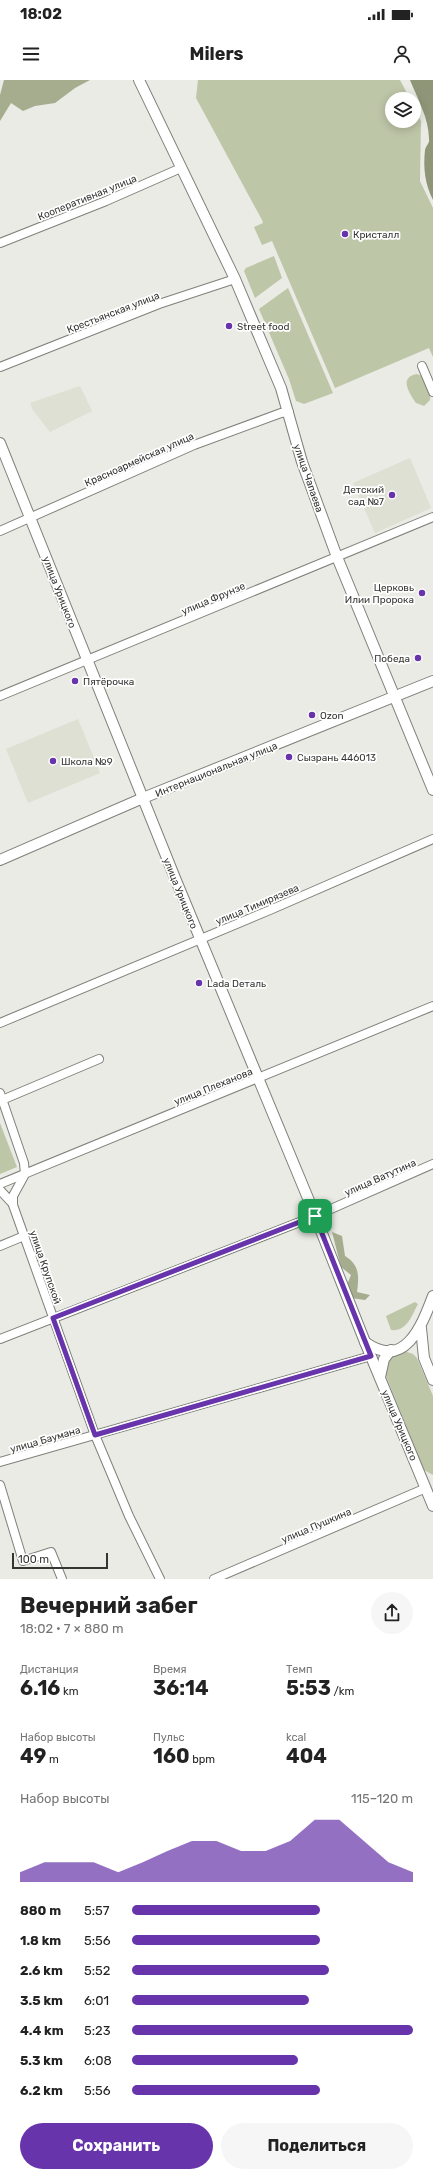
<!DOCTYPE html>
<html lang="ru">
<meta charset="utf-8">
<style>
body{margin:0;font-family:Rubik,sans-serif;background:#f6f6f6;color:#222;height:100vh;display:flex;flex-direction:column;font-size:15px;white-space:nowrap}
*{box-sizing:border-box;margin:0}
p{font-size:13px;color:#767676}
.icon{flex:none;width:22px;height:22px;fill:none;stroke:currentColor;stroke-width:2;stroke-linecap:round;stroke-linejoin:round}
.map{position:relative;height:1499px;overflow:hidden}
.panel{display:flex;flex-direction:column;background:#fff;flex:1}
.panel>*{flex:none}
.buttons{position:absolute;left:385px;top:12px;display:grid;gap:8px}
.buttons a{display:grid;place-items:center;width:36px;height:36px;border-radius:50%;background:#fff;box-shadow:0 2px 10px #0003;font-size:20px}
.scale{position:absolute;left:12px;bottom:10px;width:96px;box-sizing:border-box;padding-left:4px;border:2px solid #353633;border-top:0;font-size:11px;line-height:14px;white-space:nowrap;color:#353633;-webkit-text-stroke:3px #fff;paint-order:stroke}
.pin{position:absolute;display:grid;place-items:center;width:34px;height:34px;color:#fff;margin:-17px;border-radius:8px;box-shadow:0 2px 6px #0006}
.round{display:grid;place-items:center;flex:none;width:42px;height:42px;border-radius:21px;background:#f6f6f6}
.summary{display:flex;align-items:center;justify-content:space-between;height:68px;padding:0 20px}
h1{font-size:22px;font-weight:700;line-height:30px}
.metrics{display:grid;grid-template-columns:repeat(3,1fr);gap:6px;height:68px;padding:4px 20px}
.metrics div{display:grid;align-content:center}
.metrics b{font-size:20px;font-weight:700}
.metrics small{font-size:11px;font-weight:400}
.metrics p{font-size:11px}
.chart{height:112px;padding:8px 20px}
.chart p{display:flex;justify-content:space-between}
.chart svg{width:100%;height:72px;margin-top:4px;fill:#6734ab;opacity:.7}
.cta{display:flex;gap:8px;margin-top:auto;padding:8px 20px}
.cta a{flex:1;height:46px;border-radius:24px;background:#6734ab;color:#fff;font-size:16px;font-weight:700;line-height:46px;text-align:center}
.cta a+a{background:#f6f6f6;color:#222}
ul{padding:0 20px;list-style:none;font-size:13px}
li{display:grid;grid-template-columns:64px 48px 1fr;align-items:center;height:30px}
li i{height:10px;border-radius:5px;background:#6734ab}
.status{display:flex;justify-content:space-between;align-items:center;height:28px;padding:0 20px;background:#fff;direction:ltr}
.status svg{height:11px;fill:currentColor}
header{display:flex;justify-content:space-between;align-items:center;height:52px;padding:0 20px;background:#fff;font-size:18px;font-weight:700}
.map>svg:first-child{display:block}
</style>
<div class="status"><b>18:02</b><svg viewBox="0 0 49 12"><path d="M0 12V9h3v3zM5 12V6h3v6zM10 12V3h3v9zM15 12V0h3v12zM26 1h20v11H26zM47 4h2v5h-2z"/></svg></div>
<header><svg class="icon" aria-label="menu" viewBox="0 0 24 24"><path d="M4 6h16M4 12h16M4 18h16"/></svg>Milers<svg class="icon" aria-label="person" viewBox="0 0 24 24"><circle cx="12" cy="8" r="4"/><path d="M4 21q1-7 8-7t8 7"/></svg></header>
<div class="map">
<svg width="433" height="1499" viewBox="0 0 433 1499">
<rect width="100%" height="100%" fill="#e9ebe4"/>
<!-- built -->
<g fill="#dde0d2">
<polygon points="80,306 92,331 50,352 33,330 30,323"/>
<polygon points="410,378 431,428 375,453 353,403"/>
<polygon points="78,639 100,693 28,723 6,669"/>
</g>
<!-- green -->
<g fill="#bec6a8">
<polygon points="198,0 400,0 410,19 392,19 392,41 414,41 414,27 421,41 420,101 433,128 433,277 429,268 335,308 272,161 262,165 254,147 263,143 262,140 196,18"/>
<polygon points="274,176 282,198 255,218 244,191 246,188"/>
<polygon points="288,208 333,313 304,324 296,321 289,299 259,229"/>
<path d="M417 294 422 296 430 313V320L424 326 416 323C410 314 398 297 417 294Z"/>
<polygon points="0,1043 17,1087 0,1094"/>
<path d="M415 1222 418 1224C412 1235 407 1252 391 1250L386 1236Z"/>
<polygon points="404,1271 413,1274 417,1278 433,1316 433,1395 424,1390 384,1291 391,1276"/>
</g>
<!-- forest -->
<g fill="#a6ad8e">
<polygon points="4,0 90,0 75,8 55,23 35,26 23,31 11,23 0,41 0,15"/>
<path d="M332 1152 342 1156 345 1176C360 1185 359 1197 357 1212L370 1215 365 1220 351 1218 346 1207 351 1195 341 1187Z"/>
</g>
<!-- water -->
<path fill="#8f9678" d="M410 0H433V120C425 104 423 88 425 70 426 65 430 63 429 59 429 38 417 18 410 0Z"/>
<g fill="none" stroke-linecap="round" stroke-linejoin="round">
<!-- minor casing -->
<g stroke="#7f817b" stroke-width="10">
<g id="minor">
<polyline points="0,163 106,121 181,88"/>
<polyline points="422,286 433,312"/>
<polyline points="0,287 159,224 235,199"/>
<polyline points="0,451 194,365 281,333 289,332"/>
<polyline points="0,616 433,437"/>
<polyline points="0,943 270,830 433,759"/>
<polyline points="0,1013 24,1083 25,1094 13,1116 13,1125 95,1355 129,1436 160,1499"/>
<polyline points="2,1020 99,979"/>
<polyline points="0,1104 433,926"/>
<polyline points="0,1110 13,1124"/>
<polyline points="0,1166 24,1156"/>
<polyline points="0,1259 315,1136 433,1084"/>
<polyline points="0,1382 371,1276"/>
<polyline points="0,1405 23,1481 51,1472 62,1499"/>
<polyline points="214,1499 426,1408"/>
</g>
</g>
<!-- major casing -->
<g stroke="#7f817b" stroke-width="12">
<g id="major">
<polyline points="139,0 235,199 281,308 302,382 337,477 433,710"/>
<polyline points="0,363 175,798 310,1123 365,1262 433,1426"/>
<polyline points="0,780 143,718 433,601"/>
<polyline points="421,1248 424,1278 433,1300"/>
<path d="M365 1262C405 1291 422 1245 433 1216"/>
<polyline points="380,1297 384,1279 391,1270"/>
</g>
</g>
<!-- minor -->
<use href="#minor" stroke="#fff" stroke-width="8"/>
<!-- major -->
<use href="#major" stroke="#fff" stroke-width="10"/>
</g>
<g fill="none" stroke-linecap="round" stroke-linejoin="round">
<!-- route casing -->
<g stroke="#fff" stroke-width="8">
<polygon id="route" points="315,1136 371,1276 95,1355 53,1238"/>
</g>
<!-- route -->
<use href="#route" stroke="#6734ab" stroke-width="5"/>
</g>
<!-- markers -->
<g fill="#6734ab" stroke="#fff" stroke-width="1.5">
<circle cx="345" cy="154" r="4"/>
<circle cx="229" cy="246" r="4"/>
<circle cx="392" cy="415" r="4"/>
<circle cx="422" cy="513" r="4"/>
<circle cx="418" cy="578" r="4"/>
<circle cx="75" cy="601" r="4"/>
<circle cx="312" cy="635" r="4"/>
<circle cx="289" cy="677" r="4"/>
<circle cx="53" cy="681" r="4"/>
<circle cx="199" cy="903" r="4"/>
</g>
<g text-anchor="middle" stroke-width="3.5" stroke-linejoin="round" paint-order="stroke">
<!-- street labels -->
<g font-size="10" fill="#353633" stroke="#fff">
<text transform="translate(87 117) rotate(-22)" y="4">Кооперативная улица</text>
<text transform="translate(113 232) rotate(-21)" y="4">Крестьянская улица</text>
<text transform="translate(139 379) rotate(-24)" y="4">Красноармейская улица</text>
<text transform="translate(309 398) rotate(71)" y="4">улица Чапаева</text>
<text transform="translate(60 512) rotate(69)" y="4">улица Урицкого</text>
<text transform="translate(213 518) rotate(-23)" y="4">улица Фрунзе</text>
<text transform="translate(216 689) rotate(-22)" y="4">Интернациональная улица</text>
<text transform="translate(181 813) rotate(68)" y="4">улица Урицкого</text>
<text transform="translate(257 824) rotate(-23)" y="4">улица Тимирязева</text>
<text transform="translate(213 1006) rotate(-22)" y="4">улица Плеханова</text>
<text transform="translate(380 1097) rotate(-24)" y="4">улица Ватутина</text>
<text transform="translate(46 1187) rotate(71)" y="4">улица Крупской</text>
<text transform="translate(400 1345) rotate(67)" y="4">улица Урицкого</text>
<text transform="translate(45 1359) rotate(-16)" y="4">улица Баумана</text>
<text transform="translate(316 1445) rotate(-23)" y="4">улица Пушкина</text>
</g>
<!-- poi labels -->
<g font-size="10" fill="#353633" stroke="#fff" text-anchor="start">
<text x="353" y="158">Кристалл</text>
<text x="237" y="250">Street food</text>
<text x="384" y="413" text-anchor="end">Детский<tspan x="384" dy="12">сад №7</tspan></text>
<text x="414" y="511" text-anchor="end">Церковь<tspan x="414" dy="12">Илии Пророка</tspan></text>
<text x="410" y="582" text-anchor="end">Победа</text>
<text x="83" y="605">Пятёрочка</text>
<text x="320" y="639">Ozon</text>
<text x="297" y="681">Сызрань 446013</text>
<text x="61" y="685">Школа №9</text>
<text x="207" y="907">Lada Dеталь</text>
</g>
</g>
</svg>
<div class="buttons">
<a><svg class="icon" aria-label="layers" viewBox="0 0 24 24"><path d="M12 4l9 5-9 5-9-5zM3 14l9 5 9-5"/></svg></a>
</div>
<div class="scale">100 m</div>
<div class="pin" style="left:315px;top:1136px;background:#1e9e55"><svg class="icon" aria-label="arrive" viewBox="0 0 24 24"><path d="M6 21V4h12l-3 4 3 4H6"/></svg></div>
</div>
<section class="panel">
<div class="summary"><div><h1>Вечерний забег</h1><p>18:02 · 7 × 880 m</p></div><a class="round"><svg class="icon" aria-label="share" viewBox="0 0 24 24"><path d="M12 15V3M7 8l5-5 5 5M5 13v7h14v-7"/></svg></a></div>
<div class="metrics">
<div><p>Дистанция</p><b>6.16<small> km</small></b></div>
<div><p>Время</p><b>36:14</b></div>
<div><p>Темп</p><b>5:53<small> /km</small></b></div>
</div>
<div class="metrics">
<div><p>Набор высоты</p><b>49<small> m</small></b></div>
<div><p>Пульс</p><b>160<small> bpm</small></b></div>
<div><p>kcal</p><b>404</b></div>
</div>
<div class="chart"><p><span>Набор высоты</span>115–120 m</p>
<svg viewBox="0 0 160 44" preserveAspectRatio="none"><path d="M0 44V38L10 32L20 32L30 32L40 38L50 32L60 25L70 19L80 19L90 25L100 25L110 19L120 6L130 6L140 19L150 32L160 38V44z"/></svg>
</div>
<ul>
<li><b>880 m</b>5:57<i style="width:67%"></i></li>
<li><b>1.8 km</b>5:56<i style="width:67%"></i></li>
<li><b>2.6 km</b>5:52<i style="width:70%"></i></li>
<li><b>3.5 km</b>6:01<i style="width:63%"></i></li>
<li><b>4.4 km</b>5:23<i style="width:100%"></i></li>
<li><b>5.3 km</b>6:08<i style="width:59%"></i></li>
<li><b>6.2 km</b>5:56<i style="width:67%"></i></li>
</ul>
<div class="cta"><a>Сохранить</a><a>Поделиться</a></div>
</section>
